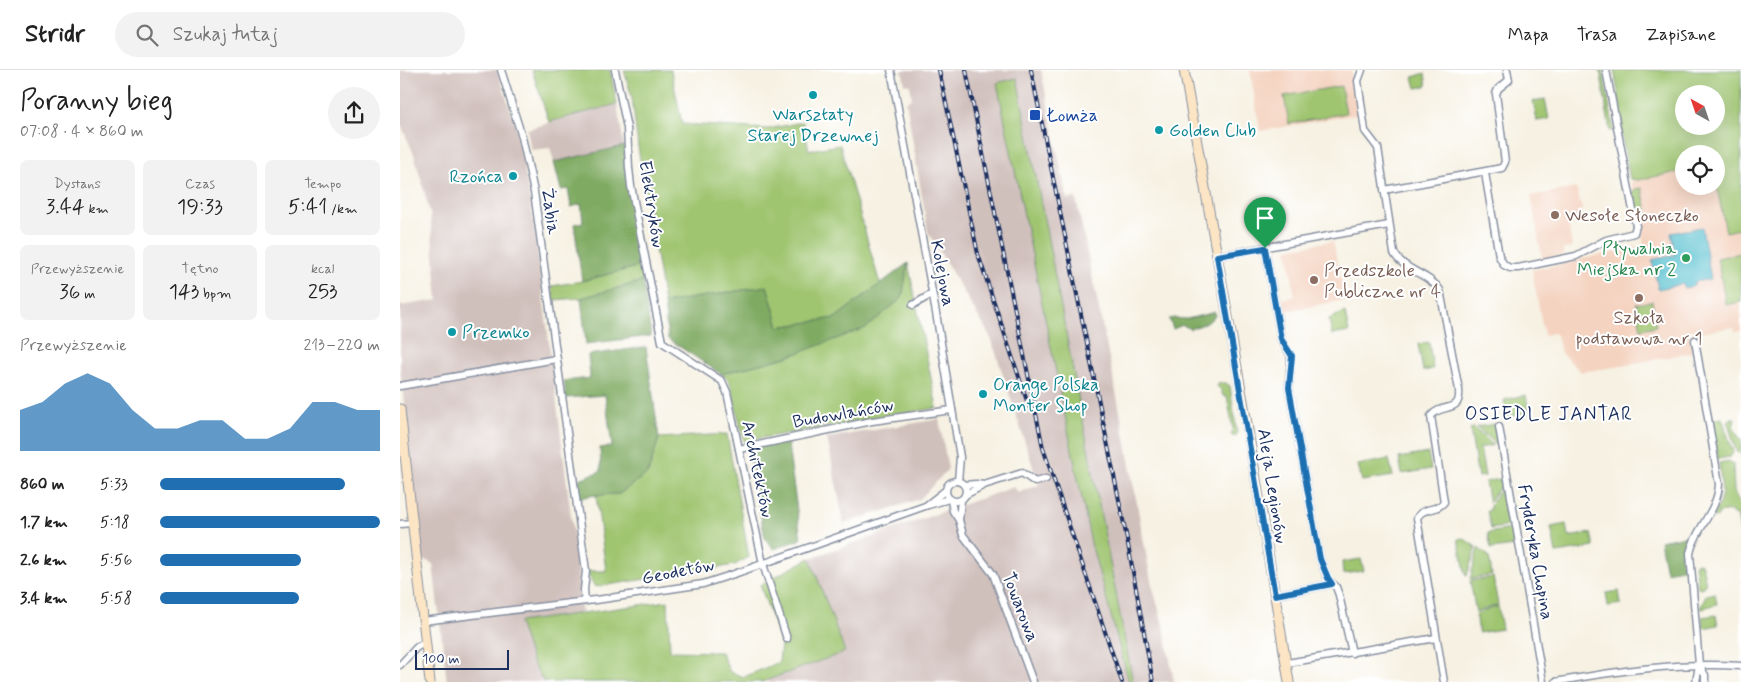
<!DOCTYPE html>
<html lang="pl">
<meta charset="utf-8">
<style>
body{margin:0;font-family:Mynerve,sans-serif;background:#f2f2f2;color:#222;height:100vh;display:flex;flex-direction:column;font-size:19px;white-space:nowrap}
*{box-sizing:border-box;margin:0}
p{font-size:16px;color:#767676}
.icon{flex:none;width:28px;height:28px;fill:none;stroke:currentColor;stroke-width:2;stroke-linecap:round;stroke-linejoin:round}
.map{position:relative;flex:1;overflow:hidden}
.panel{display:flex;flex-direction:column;background:#fff;width:400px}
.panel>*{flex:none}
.needle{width:32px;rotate:320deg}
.controls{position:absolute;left:1275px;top:15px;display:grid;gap:10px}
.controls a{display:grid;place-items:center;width:50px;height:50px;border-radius:50%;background:#fff;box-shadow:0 5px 20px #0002;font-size:25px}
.scale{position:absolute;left:15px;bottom:12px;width:94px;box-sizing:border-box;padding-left:5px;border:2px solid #1b2f5e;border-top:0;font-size:14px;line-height:18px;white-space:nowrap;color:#1b2f5e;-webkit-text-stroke:4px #fff;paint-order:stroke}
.pin{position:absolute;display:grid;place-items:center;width:42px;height:42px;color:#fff;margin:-51px -21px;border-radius:50% 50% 50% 0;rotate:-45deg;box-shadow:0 0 5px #0007}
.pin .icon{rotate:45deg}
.round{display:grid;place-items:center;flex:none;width:52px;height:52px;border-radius:26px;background:#f2f2f2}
.overview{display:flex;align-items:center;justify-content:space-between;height:85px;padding:0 20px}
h1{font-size:28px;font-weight:600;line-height:38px}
.stats{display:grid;grid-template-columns:repeat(3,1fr);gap:8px;height:85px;padding:5px 20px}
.stats div{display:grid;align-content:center;border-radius:8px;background:#f2f2f2;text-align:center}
.stats b{font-size:21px;font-weight:600}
.stats small{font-size:14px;font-weight:400}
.stats p{font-size:14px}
.chart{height:140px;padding:10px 20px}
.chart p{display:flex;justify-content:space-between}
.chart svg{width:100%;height:90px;margin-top:5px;fill:#1f6fb2;opacity:.7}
ul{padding:0 20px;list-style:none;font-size:16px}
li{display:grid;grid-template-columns:80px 60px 1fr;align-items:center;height:38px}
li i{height:12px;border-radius:6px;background:#1f6fb2}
header{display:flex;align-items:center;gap:30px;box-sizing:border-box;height:70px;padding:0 25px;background:#fff;border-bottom:1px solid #e0e0e0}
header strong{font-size:24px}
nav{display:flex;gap:28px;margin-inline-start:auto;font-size:18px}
.search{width:350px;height:45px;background:#f2f2f2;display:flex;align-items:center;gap:12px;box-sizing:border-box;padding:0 18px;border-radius:28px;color:#767676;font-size:19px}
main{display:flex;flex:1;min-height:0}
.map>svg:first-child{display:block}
</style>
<header>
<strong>Stridr</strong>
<div class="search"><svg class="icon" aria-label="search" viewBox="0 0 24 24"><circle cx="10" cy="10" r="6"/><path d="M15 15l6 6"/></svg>Szukaj tutaj</div>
<nav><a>Mapa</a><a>Trasa</a><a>Zapisane</a></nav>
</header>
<main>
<section class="panel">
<div class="overview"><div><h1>Poranny bieg</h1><p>07:08 · 4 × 860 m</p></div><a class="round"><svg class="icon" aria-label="share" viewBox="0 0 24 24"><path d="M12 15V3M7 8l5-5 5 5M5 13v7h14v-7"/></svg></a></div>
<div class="stats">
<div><p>Dystans</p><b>3.44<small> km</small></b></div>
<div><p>Czas</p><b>19:33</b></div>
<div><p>Tempo</p><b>5:41<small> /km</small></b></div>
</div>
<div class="stats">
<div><p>Przewyższenie</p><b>36<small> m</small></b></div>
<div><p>Tętno</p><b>143<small> bpm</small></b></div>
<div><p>kcal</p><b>253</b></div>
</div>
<div class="chart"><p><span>Przewyższenie</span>213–220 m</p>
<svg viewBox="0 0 160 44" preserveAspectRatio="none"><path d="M0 44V24L10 20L20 11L30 6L40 11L50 24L60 33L70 33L80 29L90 29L100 38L110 38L120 33L130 20L140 20L150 24L160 24V44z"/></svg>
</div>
<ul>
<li><b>860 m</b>5:33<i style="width:84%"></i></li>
<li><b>1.7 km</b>5:18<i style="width:100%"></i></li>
<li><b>2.6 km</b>5:56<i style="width:64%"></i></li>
<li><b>3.4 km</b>5:58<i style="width:63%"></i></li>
</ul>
</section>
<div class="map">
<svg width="1341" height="612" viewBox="0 0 1341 612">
<rect width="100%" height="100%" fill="#fff"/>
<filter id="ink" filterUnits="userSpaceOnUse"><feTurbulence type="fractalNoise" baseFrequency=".02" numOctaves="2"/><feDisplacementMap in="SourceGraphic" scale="10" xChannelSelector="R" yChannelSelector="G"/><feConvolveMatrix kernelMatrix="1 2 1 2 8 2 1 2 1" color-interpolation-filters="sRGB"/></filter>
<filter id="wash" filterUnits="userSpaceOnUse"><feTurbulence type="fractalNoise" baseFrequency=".0096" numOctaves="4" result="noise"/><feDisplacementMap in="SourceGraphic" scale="20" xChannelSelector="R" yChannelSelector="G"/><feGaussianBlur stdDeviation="1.12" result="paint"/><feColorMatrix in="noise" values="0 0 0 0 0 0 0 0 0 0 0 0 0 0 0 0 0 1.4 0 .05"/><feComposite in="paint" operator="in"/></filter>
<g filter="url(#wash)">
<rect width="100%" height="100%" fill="#f6f1e2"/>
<!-- built -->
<g fill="#f4d3c0">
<polygon points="850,0 951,0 958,44 860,61"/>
<polygon points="1284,101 1284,116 1316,116 1316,113 1326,161 1341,158 1341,261 1335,262 1334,257 1300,262 1296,259 1289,261 1293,282 1221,296 1181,302 1161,283 1158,268 1154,263 1144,265 1132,200 1178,191 1181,189 1244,176 1231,111"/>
<polygon points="1176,118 1182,139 1179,146 1179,151 1169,157 1172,178 1163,179 1164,185 1142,189 1131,126"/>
<polygon points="933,171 945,230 885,241 883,229 895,226 887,179"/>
</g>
<!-- industrial -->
<g fill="#d0c0bc">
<polygon points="0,0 97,0 117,59 134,154 178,501 182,545 202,612 47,612 33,494 21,488 0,296 0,236 38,230 30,143 14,84 0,53"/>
<polygon points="502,0 641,0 667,129 676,128 720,341 751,511 765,562 774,612 362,612 445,582 410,488 614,417 618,423 639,415 591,268 528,162 506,31 512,29 510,15 505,14"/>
<polygon points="217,34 224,76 154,92 150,78 131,80 127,59"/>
<polygon points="539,349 548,399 520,429 444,454 427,368"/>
</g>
<!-- green -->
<g fill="#9fc570" stroke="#5d7a67" fill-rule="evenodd">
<polygon points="132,0 210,0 217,34 149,52"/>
<polygon points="224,0 271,0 282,54 368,59 403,52 409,80 440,75 480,214 435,248 379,257 367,216 264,233 238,77 232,28"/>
<polygon points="1200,0 1203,0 1214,60 1210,61"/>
<path d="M1214 0H1341V158L1326 162 1316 113V84H1284V101L1238 110 1230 109 1217 42 1221 40ZM1284 24H1316V56H1284Z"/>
<polygon points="1025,3 1027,16 1016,18 1013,7"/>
<polygon points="617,8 733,612 729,612 691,473 597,13"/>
<polygon points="941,16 946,43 889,54 884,26"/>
<polygon points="1145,29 1149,49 1137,51 1133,31"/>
<polygon points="1242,118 1249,149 1242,151 1238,148 1232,124 1235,119"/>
<polygon points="1341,183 1341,232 1326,235 1317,188"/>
<polygon points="508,193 537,338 344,371 329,310 321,304 387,287 466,257 502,228"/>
<polygon points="240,196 243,211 181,228 153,230 152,216 182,211"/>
<polygon points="1252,231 1256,256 1241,259 1236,234"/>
<polygon points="945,242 949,262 932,265 929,249"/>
<polygon points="1029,272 1033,299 1023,301 1018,274"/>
<polygon points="819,313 826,313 830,316 837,364 835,367 831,365 833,360 827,326 823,326 821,320 817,316"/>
<polygon points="1126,325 1129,343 1107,347 1104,330"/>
<polygon points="1322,348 1333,382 1330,387 1318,389 1311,350"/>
<polygon points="1331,348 1335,348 1333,358 1341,370 1341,383 1339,384 1336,381 1328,353"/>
<polygon points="1095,354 1099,377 1077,357"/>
<polygon points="1074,358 1093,375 1080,378 1085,406 1078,407 1070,359"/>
<polygon points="327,364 349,487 335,495 195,517 186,501 206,501 196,425 219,424 248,403 259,368"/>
<polygon points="1028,383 1031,399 1002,404 999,388"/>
<polygon points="989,389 993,406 962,411 958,395"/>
<polygon points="1328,391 1333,394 1334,421 1341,438 1341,465 1337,444 1333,445 1331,441 1318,443 1318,447 1314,448 1313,445 1319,435 1322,422 1319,393"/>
<polygon points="1100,409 1101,415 1089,433 1085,412"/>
<polygon points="1101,418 1108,456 1091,459 1087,441 1090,440 1090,436"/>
<polygon points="1166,454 1168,467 1191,463 1194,477 1156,483 1151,457"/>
<polygon points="1111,459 1114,476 1091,479 1088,463"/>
<polygon points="1063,468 1076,477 1067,506 1066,506 1058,469"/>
<polygon points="1078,478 1089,486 1092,505 1070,509"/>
<polygon points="410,488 445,582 362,612 266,612 265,609 254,612 144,612 132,592 119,552 268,531 270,581 321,582 330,602 344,607 379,592 381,574 360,515"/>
<polygon points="961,489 964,501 943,504 942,492"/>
<polygon points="1299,493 1302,495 1306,513 1303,517 1298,518 1295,494"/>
<polygon points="1093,507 1098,535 1076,542 1070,511"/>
<polygon points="1219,521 1221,534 1208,536 1206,523"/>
<polygon points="1315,523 1317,534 1300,539 1306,525"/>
<polygon points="1098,536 1102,559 1079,563 1076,544"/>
<polygon points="1316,545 1318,555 1303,558 1302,547"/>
</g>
<!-- forest -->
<g fill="#7faa62" stroke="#4d6c60">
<polygon points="224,76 240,196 182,211 174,154 183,152 181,134 171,137 168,119 161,120 154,92"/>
<polygon points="508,193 502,228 466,258 387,287 321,304 268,269 264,233 367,216 379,257 435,248"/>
<polygon points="243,211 251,266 186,274 181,228"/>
<polygon points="815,242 815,246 807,253 790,259 783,255 773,259 769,249 774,248 787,249"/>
<polygon points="246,277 259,368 248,403 219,424 196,425 178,428 179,409 201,401 200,378 212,376 205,325 166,328 164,311 190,308 188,285"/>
<polygon points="387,368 401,469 374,479 365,469 350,387 363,373"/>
<polygon points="1290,465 1282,481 1282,494 1287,498 1266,502 1260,471"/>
</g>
<!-- water -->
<polygon fill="#54bfcf" stroke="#387796" points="1302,157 1311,209 1294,212 1294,216 1284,218 1283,214 1258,219 1252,190 1275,185 1271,163"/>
</g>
<g filter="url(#ink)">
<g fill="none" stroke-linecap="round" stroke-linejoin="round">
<!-- street casing -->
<g stroke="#8890a0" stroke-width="9">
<g id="street">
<polyline points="101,0 122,67 134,122 186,501 184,520 185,531"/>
<polyline points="215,0 227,58 229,98 231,116 262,272 322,311 327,322 363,494 387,569"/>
<polyline points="491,0 536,243 560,387 558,411"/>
<path d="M962 0 958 11 965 61 978 78 994 183C1004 201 1028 203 1040 220L1059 320C1061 345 1042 332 1031 346L1044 432C1037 442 1023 436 1017 448L1044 612"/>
<polyline points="1085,103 1099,186 1104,195 1110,198 1118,198 1176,186 1206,170 1234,163 1236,156 1206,0"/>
<polyline points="984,120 1102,98 1105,92 1096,24 1098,19 1109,10 1107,0"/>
<polyline points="865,178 881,269 891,286 889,318 920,489 928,509 936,517 939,525 952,583"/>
<polyline points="817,186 989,155"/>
<polyline points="513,235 532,224"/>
<path d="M1295 270 1319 414C1318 441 1296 457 1290 483L1299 595 1296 612"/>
<polyline points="0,316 156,289"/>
<polyline points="1099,357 1143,612"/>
<polyline points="339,379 472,351 552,340"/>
<circle cx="556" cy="421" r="10"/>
<polyline points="564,415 576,414 584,415"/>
<polyline points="565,425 584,415 622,403 635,412 646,409"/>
<polyline points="551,430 553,441 559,450 563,465 593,504 633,612"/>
<polyline points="528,434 546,420"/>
<polyline points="559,450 561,430"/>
<polyline points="0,454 12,453"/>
<polyline points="875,525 932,514"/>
<polyline points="23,551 203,529 303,514 334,504 528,435 549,429"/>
<polyline points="887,593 1036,568"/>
<polyline points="0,595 17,577 25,573"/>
<polyline points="1299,595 1305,605 1305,612"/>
<path d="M1155 612C1216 601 1279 592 1341 596"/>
</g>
</g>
<!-- secondary casing -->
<g stroke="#8890a0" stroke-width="11">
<g id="secondary">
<polyline points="784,0 846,348 889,612"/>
<polyline points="0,339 30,612"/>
</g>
</g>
<!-- street -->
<use href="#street" stroke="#fff" stroke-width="6"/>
<!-- secondary -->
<use href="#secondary" stroke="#fce5c4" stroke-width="9"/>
<!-- rail casing -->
<g stroke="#1b2f5e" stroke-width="4">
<g id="rail">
<polyline points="539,0 578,184 629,337"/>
<polyline points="566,0 643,378 722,612"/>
<polyline points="631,0 727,469 753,612"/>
</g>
</g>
<!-- rail -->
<use href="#rail" stroke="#fff" stroke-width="2" stroke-dasharray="5.5" stroke-linecap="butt"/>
</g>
</g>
<g fill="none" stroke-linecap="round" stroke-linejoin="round" filter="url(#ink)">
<!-- route casing -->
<g stroke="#fff" stroke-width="10">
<polygon id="route" points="865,178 881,269 892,286 889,318 920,489 928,508 932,514 875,525 817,186"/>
</g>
<!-- route -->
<use href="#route" stroke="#1f6fb2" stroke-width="6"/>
</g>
<!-- markers -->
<g fill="#0f9aa8" stroke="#fff" stroke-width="2">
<circle cx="413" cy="25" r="5"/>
<circle cx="759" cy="60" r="5"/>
<circle cx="113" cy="106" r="5"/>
<circle cx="52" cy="262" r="5"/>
<circle cx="583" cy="324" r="5"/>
</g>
<rect fill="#1a4fb4" stroke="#fff" stroke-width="2" x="629" y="39" width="12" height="12" rx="2.5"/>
<g fill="#8d6e63" stroke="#fff" stroke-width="2">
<circle cx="1155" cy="145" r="5"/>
<circle cx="914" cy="210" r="5"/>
<circle cx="1239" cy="228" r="5"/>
</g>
<circle fill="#2e9e5b" stroke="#fff" stroke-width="2" cx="1286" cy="188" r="5"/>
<g text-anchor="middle" stroke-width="4" stroke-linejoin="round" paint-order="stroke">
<!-- culture labels -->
<g font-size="18" fill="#0d838f" stroke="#fff" text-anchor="start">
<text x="413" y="50" text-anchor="middle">Warsztaty<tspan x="413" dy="21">Starej Drzewnej</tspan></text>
<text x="769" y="66">Golden Club</text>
<text x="103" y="112" text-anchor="end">Rzońca</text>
<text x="62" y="268">Przemko</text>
<text x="593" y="320">Orange Polska<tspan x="593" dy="21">Monter Shop</tspan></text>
</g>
<!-- transit labels -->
<g font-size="18" fill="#164399" stroke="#fff" text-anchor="start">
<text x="646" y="51">Łomża</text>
</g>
<!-- street labels -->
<g font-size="18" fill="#1b2f5e" stroke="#fff">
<text transform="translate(252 134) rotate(81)" y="6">Elektryków</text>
<text transform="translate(151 141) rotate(82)" y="6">Żabia</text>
<text transform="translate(543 203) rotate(79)" y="6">Kolejowa</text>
<text transform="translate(443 343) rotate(-10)" y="6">Budowlańców</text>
<text transform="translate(358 399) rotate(78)" y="6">Architektów</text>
<text transform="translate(873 416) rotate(81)" y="6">Aleja Legionów</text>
<text transform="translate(1136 482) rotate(80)" y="6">Fryderyka Chopina</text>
<text transform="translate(278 501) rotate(-11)" y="6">Geodetów</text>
<text transform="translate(621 537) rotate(69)" y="6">Towarowa</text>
</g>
<!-- education labels -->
<g font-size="18" fill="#785e54" stroke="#fff" text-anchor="start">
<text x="1165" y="151">Wesołe Słoneczko</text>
<text x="924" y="206">Przedszkole<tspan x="924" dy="21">Publiczne nr 4</tspan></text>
<text x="1239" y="253" text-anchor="middle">Szkoła<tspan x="1239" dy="21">podstawowa nr 1</tspan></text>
</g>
<!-- leisure labels -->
<g font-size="18" fill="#27864d" stroke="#fff" text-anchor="end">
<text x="1276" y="184">Pływalnia<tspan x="1276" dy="21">Miejska nr 2</tspan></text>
</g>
<!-- neighbourhood labels -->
<g font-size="19" letter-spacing="1" fill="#1b2f5e" stroke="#fff">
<text x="1149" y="350">OSIEDLE JANTAR</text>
</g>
</g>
</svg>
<div class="controls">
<a><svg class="needle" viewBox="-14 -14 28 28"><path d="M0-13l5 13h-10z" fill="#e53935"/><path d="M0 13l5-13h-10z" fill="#767676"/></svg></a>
<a><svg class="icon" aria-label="locate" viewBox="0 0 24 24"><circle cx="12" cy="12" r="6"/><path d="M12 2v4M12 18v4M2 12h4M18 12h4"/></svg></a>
</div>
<div class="scale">100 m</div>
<div class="pin" style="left:865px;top:178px;background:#1e9e55"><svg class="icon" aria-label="arrive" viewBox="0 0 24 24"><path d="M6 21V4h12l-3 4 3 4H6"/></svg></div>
</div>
</main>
